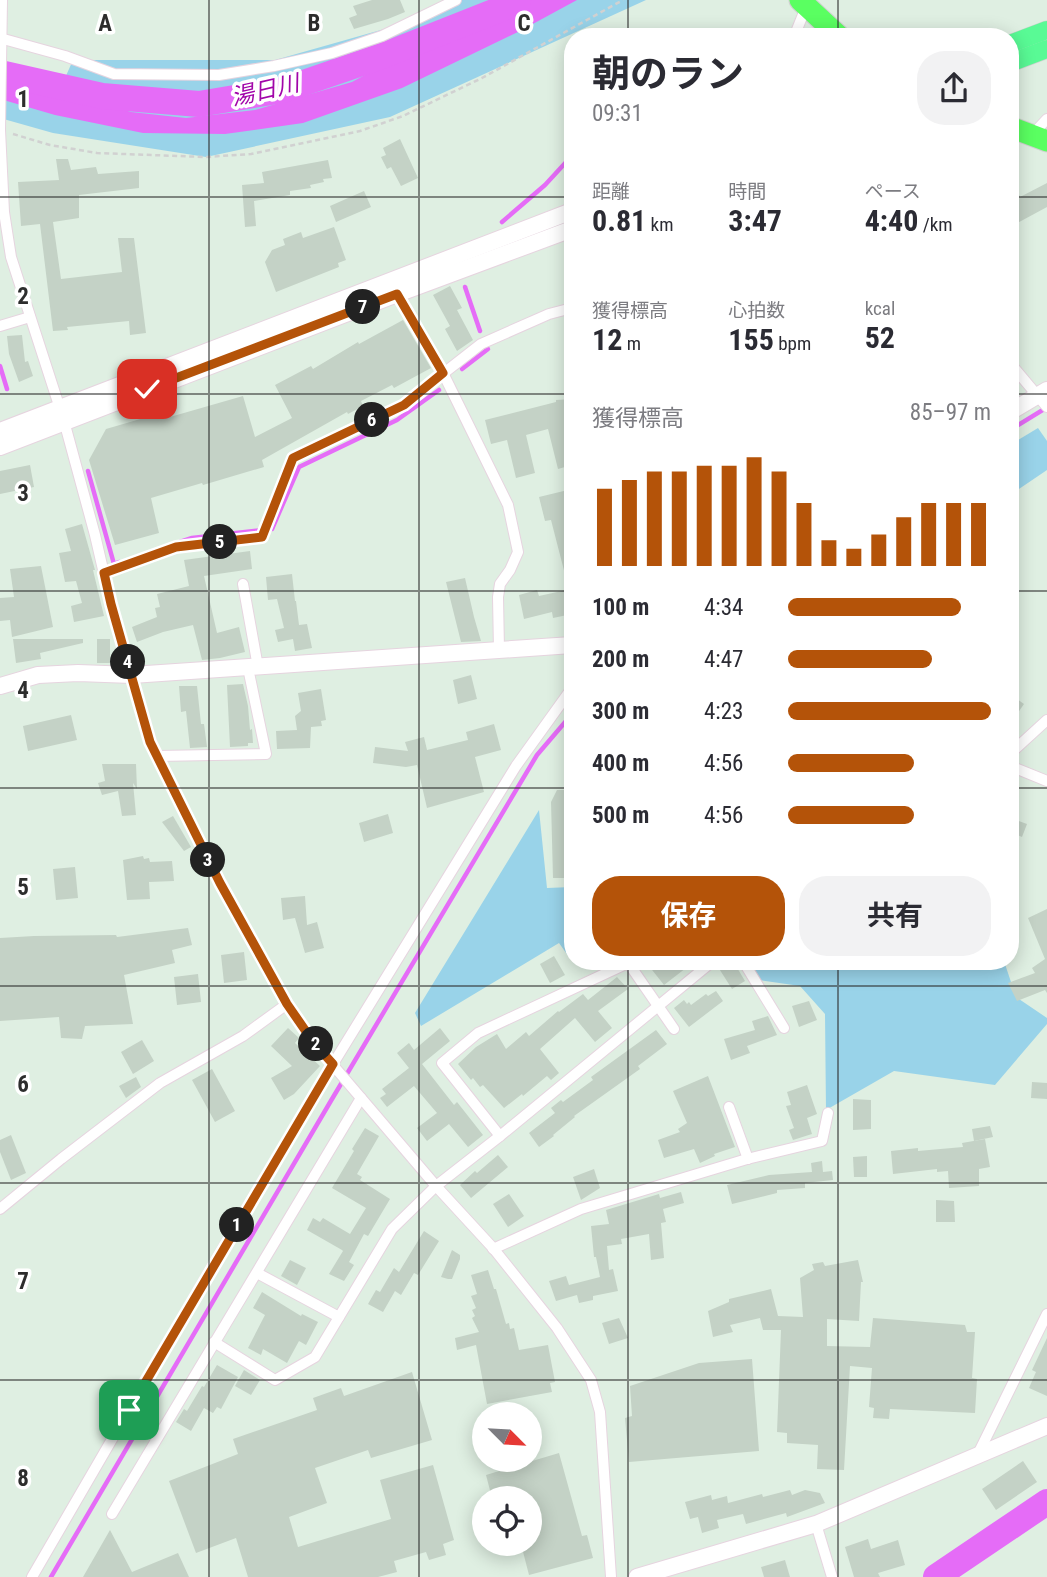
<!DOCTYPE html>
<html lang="ja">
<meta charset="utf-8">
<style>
body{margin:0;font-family:"Roboto Condensed","Noto Sans JP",sans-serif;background:#f2f2f3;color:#2b2b33;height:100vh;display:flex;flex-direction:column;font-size:26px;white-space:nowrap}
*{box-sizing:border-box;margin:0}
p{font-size:23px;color:#7c7c81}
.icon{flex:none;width:38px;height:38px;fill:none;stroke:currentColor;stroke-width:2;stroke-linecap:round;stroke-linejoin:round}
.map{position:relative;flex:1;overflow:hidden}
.sheet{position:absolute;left:564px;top:28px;width:455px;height:942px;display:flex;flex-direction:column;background:#fff;border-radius:28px;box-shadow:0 4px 18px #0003}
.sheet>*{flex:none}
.needle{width:46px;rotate:114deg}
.controls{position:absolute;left:472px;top:1402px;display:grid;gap:14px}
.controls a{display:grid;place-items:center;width:70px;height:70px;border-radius:50%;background:#fff;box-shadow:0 4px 18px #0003;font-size:35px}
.pin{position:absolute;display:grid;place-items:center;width:60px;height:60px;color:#fff;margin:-30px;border-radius:14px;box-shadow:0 4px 10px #0006}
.km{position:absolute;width:35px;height:35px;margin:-18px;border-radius:50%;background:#222;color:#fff;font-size:19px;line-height:35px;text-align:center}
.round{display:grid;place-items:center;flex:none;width:74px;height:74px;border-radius:28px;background:#f2f2f3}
.overview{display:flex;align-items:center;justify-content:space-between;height:119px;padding:0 28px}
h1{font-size:38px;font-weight:700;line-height:52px}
.stats{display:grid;grid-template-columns:repeat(3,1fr);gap:10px;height:119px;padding:7px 28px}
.stats div{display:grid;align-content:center}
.stats b{font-size:30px;font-weight:700}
.stats small{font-size:19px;font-weight:400}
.stats p{font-size:19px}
.chart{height:196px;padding:14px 28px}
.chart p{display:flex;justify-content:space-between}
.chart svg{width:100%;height:126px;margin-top:7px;stroke:#b45309;stroke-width:6}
.cta{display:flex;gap:14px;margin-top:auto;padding:14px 28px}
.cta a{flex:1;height:80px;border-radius:28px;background:#b45309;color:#fff;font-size:28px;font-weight:700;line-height:80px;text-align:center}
.cta a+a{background:#f2f2f3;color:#2b2b33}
ul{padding:0 28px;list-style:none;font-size:23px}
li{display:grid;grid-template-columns:112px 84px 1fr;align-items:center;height:52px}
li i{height:18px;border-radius:9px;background:#b45309}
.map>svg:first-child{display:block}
</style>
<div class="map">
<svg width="1047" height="1577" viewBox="0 0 1047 1577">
<rect width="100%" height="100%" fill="#dfefe2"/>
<!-- green -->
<g fill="#99d3e9">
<polygon points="454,0 646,0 390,117 206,157 53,133 0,118 0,70 61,87 73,60 275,60 409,22"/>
<polygon points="1038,428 1047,441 1047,470 1010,495 1010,445"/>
<polygon points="539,810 547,888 572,887 572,955 569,957 559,943 421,1026 415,1013"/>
<polygon points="744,961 1004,961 1016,997 1047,1018 1047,1024 995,1085 894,1071 826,1110 825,1014 800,986 759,980"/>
</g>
<!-- water -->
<polygon fill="#e56cf7" points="515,0 577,0 518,32 402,88 303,123 225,134 143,133 55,115 0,99 0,72 131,112 186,118 255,110 352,82 411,50"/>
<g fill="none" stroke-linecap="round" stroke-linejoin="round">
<!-- stream -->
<g stroke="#e56cf7" stroke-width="4.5">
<polyline points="502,222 545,185 568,160 572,133"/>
<polyline points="465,287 480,331"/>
<polyline points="0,366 7,389"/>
<polyline points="462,369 488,349"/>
<polyline points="1010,430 1046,408"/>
<polyline points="88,471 114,564 119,562"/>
<polyline points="180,542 192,538 272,529 299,467 397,420 439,390"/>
<polyline points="51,1577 332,1099 537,755 572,714"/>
</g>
<!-- river -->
<g stroke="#e56cf7" stroke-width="26">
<polyline points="0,73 102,96 199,104 283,90 382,56 501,9 518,0"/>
<polyline points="936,1577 1047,1502"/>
</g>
</g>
<!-- building -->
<g fill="#c4d2c6">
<polygon points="372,0 400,0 405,12 388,19 354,29 349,18 357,15 353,6"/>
<polygon points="400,139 418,178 401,186 391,167 387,169 381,157 386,155 383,148"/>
<polygon points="56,159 68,159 71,170 96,167 98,174 139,171 139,188 79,195 79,218 53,222 61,279 122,272 118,238 134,238 146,333 130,335 129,321 67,327 68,330 53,331 40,224 21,226 18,182 59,180"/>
<polygon points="328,160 332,178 323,179 324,182 310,185 311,188 290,191 290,195 254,201 256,226 245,227 242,185 264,183 262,172"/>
<polygon points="1010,176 1020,197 1047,183 1047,207 1010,227"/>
<polygon points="364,191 371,207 336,222 330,206"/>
<polygon points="334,227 346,260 338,263 339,267 276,292 265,262 272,250 285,245 283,239 301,232 303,238"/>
<polygon points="450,286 462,308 457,310 473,340 457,351 445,329 450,326 433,295"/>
<polygon points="403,320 431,368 394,388 392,385 361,401 363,406 348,414 347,412 262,460 264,467 203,485 202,483 151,498 159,533 115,545 89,460 106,429 161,413 163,419 243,396 255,437 292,418 275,385 311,366 313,369 358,342 359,344"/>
<polygon points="22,335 25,362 28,361 33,376 19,382 9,354 7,336"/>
<polygon points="572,399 572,424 567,424 572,447 572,465 558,469 548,429 526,435 535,473 516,478 507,440 491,444 485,420 556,402 556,400"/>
<polygon points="30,465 34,487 0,494 0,471"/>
<polygon points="572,489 572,585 568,586 551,520 545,521 539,497"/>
<polygon points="82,524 95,570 93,570 104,616 74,622 71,606 82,603 76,581 65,582 59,553 71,551 65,529"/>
<polygon points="250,551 252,569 204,576 217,633 239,627 245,652 220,658 202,660 193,625 163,632 137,642 132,627 157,617 155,608 160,607 157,594 189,586 184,560"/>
<polygon points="41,566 53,627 12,637 10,620 0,621 0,598 14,597 10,569"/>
<polygon points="292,574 295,601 296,601 299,625 307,624 312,648 295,651 293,639 278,642 275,630 284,628 277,599 268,600 266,577"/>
<polygon points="465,578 474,617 481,641 461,642 446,582"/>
<polygon points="537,590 539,596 566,590 572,614 553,618 552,612 524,619 519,595"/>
<polygon points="13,639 83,639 83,643 40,653 41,659 16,663"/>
<rect x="97" y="639" width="13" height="24"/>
<polygon points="471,675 477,699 458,704 453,680"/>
<polygon points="243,684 248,706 250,730 252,729 253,743 248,743 248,746 230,747 227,685"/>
<polygon points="179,686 197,686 201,724 204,724 207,747 190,748 186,711 181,712"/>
<polygon points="321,689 326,720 321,721 322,726 311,727 310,748 277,749 276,731 297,730 295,716 301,711 298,693"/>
<polygon points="1010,694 1024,704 1010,724"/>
<polygon points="71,715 77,740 28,751 23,726"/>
<polygon points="494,724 501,750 475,757 484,792 427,808 417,765 406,767 373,763 375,747 408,751 405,742 424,737 427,750 468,740 466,732"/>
<polygon points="102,764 136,764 137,789 133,783 136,815 122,816 118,791 102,795 98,783 105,781"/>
<polygon points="557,790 572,790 572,878 553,878 551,802"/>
<polygon points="388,814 393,833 364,842 359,823"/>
<polygon points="173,816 191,847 184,851 162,822"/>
<polygon points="1010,818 1027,824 1022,837 1010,832"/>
<polygon points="143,856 144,859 149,858 150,862 172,861 174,881 149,882 150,899 127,900 123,860"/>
<polygon points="75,867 78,898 56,900 53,869"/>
<polygon points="305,896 307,925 317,922 324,948 305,953 295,918 283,920 281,898"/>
<polygon points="1047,909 1047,993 1045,990 1017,1001 1008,983 1035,973 1032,968 1045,959 1028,918"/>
<polygon points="188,928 192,945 172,950 175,963 124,975 133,1024 85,1026 82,1039 61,1038 59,1017 0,1021 0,938 34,936 116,935 117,937"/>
<polygon points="244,952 247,980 224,983 221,955"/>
<polygon points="554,956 565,975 550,983 540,964"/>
<polygon points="645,961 695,961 664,985"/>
<polygon points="721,961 733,961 745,981 732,989 718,967"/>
<polygon points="198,974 201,1002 177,1005 174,977"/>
<polygon points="617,977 628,989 598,1011 612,1028 595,1042 575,1018 540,1049 559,1073 551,1080 547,1076 523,1096 522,1094 504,1108 483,1085 480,1087 473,1078 471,1080 458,1064 476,1047 497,1034 506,1049 526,1032 529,1036 558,1011 559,1012 583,994 588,1000"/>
<polygon points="716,991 723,1001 689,1027 674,1008 684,1000 687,1004 689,1002 691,1005 706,994 708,996"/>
<polygon points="809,1001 817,1020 799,1027 792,1006"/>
<polygon points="768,1016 777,1035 747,1046 750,1053 731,1060 724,1039 755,1030 752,1021"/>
<polygon points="288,1028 299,1038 295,1043 320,1066 294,1094 284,1100 271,1078 292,1066 271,1046"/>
<polygon points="440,1028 450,1041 422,1064 454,1105 457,1102 483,1135 468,1147 449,1124 427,1141 417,1128 437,1113 414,1086 387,1107 380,1098 386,1094 382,1089 409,1068 397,1053 409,1043 414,1050"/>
<polygon points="656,1030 667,1044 638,1066 640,1069 574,1116 575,1117 553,1135 554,1136 539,1147 529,1133 555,1113 551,1108 561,1100 563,1102 593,1080 591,1077"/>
<polygon points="142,1040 154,1061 133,1074 121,1052"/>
<polygon points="212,1069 235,1111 215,1122 192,1080"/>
<polygon points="708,1076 735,1147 714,1154 715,1156 700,1163 694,1149 664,1158 658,1140 680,1132 678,1129 687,1123 673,1091"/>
<polygon points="136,1077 141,1087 126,1098 119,1086"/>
<polygon points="1032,1082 1047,1083 1047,1099 1031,1098"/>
<polygon points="807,1085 817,1114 807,1118 812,1134 793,1140 789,1130 794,1128 786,1106 791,1105 787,1092"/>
<polygon points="853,1099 871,1100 871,1129 853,1130"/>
<polygon points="990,1126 993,1137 974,1141 972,1129"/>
<polygon points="365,1128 379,1136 357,1174 362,1177 360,1180 390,1199 368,1236 364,1234 349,1262 354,1265 344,1281 329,1274 343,1251 342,1250 307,1230 313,1218 320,1222 323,1218 350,1234 366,1208 332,1188 354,1151 352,1149"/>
<polygon points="11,1135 26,1173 11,1180 0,1152 0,1140"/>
<polygon points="985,1139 990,1167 979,1169 979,1186 949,1188 948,1171 937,1172 937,1169 893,1174 891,1151 918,1148 918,1151 963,1147 962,1143"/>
<polygon points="498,1155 508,1167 471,1198 460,1185 475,1171 477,1173"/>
<polygon points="867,1156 867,1177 854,1177 853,1157"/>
<polygon points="822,1161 823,1172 832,1171 833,1180 805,1183 805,1188 777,1190 777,1193 732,1204 727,1185 769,1175 812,1172 811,1163"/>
<polygon points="594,1169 600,1188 581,1200 573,1177"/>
<polygon points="681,1192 684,1203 663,1209 666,1222 661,1223 664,1258 651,1260 649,1234 621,1239 622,1244 607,1246 609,1270 613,1269 618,1291 593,1296 593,1300 579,1303 577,1295 556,1301 549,1281 566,1276 569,1285 600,1277 596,1257 594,1257 591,1226 609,1224 606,1210 659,1194 660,1198"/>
<polygon points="509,1194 524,1216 508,1227 493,1204"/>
<polygon points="936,1200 954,1201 955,1222 936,1222"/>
<polygon points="424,1231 439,1241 418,1275 414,1273 401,1295 395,1291 383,1312 368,1304 376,1290 380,1292 394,1268 399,1272"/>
<polygon points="452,1250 460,1255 460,1259 452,1279 448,1279 441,1277"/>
<polygon points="290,1260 306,1268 297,1285 281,1276"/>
<polygon points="858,1260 863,1282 861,1282 859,1321 827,1319 827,1346 870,1347 873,1318 965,1325 967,1332 975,1332 972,1378 977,1379 975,1413 890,1409 889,1419 873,1418 874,1408 869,1407 872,1368 850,1366 844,1470 817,1469 818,1445 787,1443 787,1433 777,1432 781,1330 763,1330 760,1318 730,1325 733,1332 713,1337 708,1311 729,1302 729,1299 771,1289 778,1316 803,1317 800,1278 814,1270 812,1264 823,1262 825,1266"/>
<polygon points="488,1270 494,1289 496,1289 506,1324 509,1323 510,1329 514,1328 519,1350 548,1345 555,1382 550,1383 552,1392 487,1404 476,1345 457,1350 455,1338 479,1332 472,1318 475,1316 472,1310 476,1308 471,1296 477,1294 471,1275"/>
<polygon points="262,1292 301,1316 302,1314 318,1322 306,1345 299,1341 287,1363 263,1349 261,1355 248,1348 265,1315 253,1308"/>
<polygon points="619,1318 628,1338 609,1344 602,1323"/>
<polygon points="1047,1338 1047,1396 1029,1388 1036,1372 1032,1370"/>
<polygon points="752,1359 759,1451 629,1462 625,1418 632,1416 630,1386 699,1363"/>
<polygon points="217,1365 238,1377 221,1409 217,1407 213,1413 204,1408 191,1431 176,1422 184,1409 187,1411 202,1386 204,1387"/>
<polygon points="244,1370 260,1380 251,1395 235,1386"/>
<polygon points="412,1372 432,1440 371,1458 368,1450 315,1468 327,1503 289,1517 298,1547 391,1519 380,1480 433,1465 454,1540 443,1544 446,1555 429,1560 426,1552 394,1561 397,1572 378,1577 248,1577 236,1538 196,1553 169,1481 238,1454 233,1439 317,1410 313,1398 341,1388 344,1396"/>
<polygon points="559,1453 582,1536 587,1535 593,1558 529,1575 521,1544 530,1544 530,1498 492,1498 486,1475"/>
<polygon points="1023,1461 1037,1482 996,1510 982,1489"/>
<polygon points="790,1490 792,1495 805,1490 820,1493 825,1503 787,1517 786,1513 746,1524 743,1514 717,1520 719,1528 702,1533 698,1517 690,1519 685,1502 711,1495 712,1500 727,1496 728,1503 762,1494 763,1497"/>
<polygon points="110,1530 132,1572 178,1553 189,1577 83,1577"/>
<polygon points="868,1539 871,1549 898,1540 905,1565 878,1573 880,1577 854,1577 845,1547"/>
<polygon points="785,1560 790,1577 764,1577 761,1567"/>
</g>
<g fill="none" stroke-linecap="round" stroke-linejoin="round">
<!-- street casing -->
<g stroke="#e6d4df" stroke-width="12">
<g id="street">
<polyline points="2,0 0,130 4,212 11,257 64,421 95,535 111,604 151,742 194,833 247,933 287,1004 314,1043 361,1098 436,1186 493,1248 557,1328 591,1380 600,1412 611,1577"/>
<polyline points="794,37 806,7"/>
<polyline points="0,38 65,56 114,74 219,75 274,66 332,53 382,36 456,0"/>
<polyline points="1032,135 1047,119"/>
<polyline points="397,294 443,373 508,505 518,552 510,570 500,584 498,597 499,650"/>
<polyline points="0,326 30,317"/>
<polyline points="1010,363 1047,407"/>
<polyline points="104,573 176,547 262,537 293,458 403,405 481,344 549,314 572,308"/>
<polyline points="243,584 258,667"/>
<polyline points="157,756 266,754 248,668"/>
<polyline points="1010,758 1013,751 1047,720"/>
<polyline points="1010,766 1047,781"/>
<polyline points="627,961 674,1029"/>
<polyline points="743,961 784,1028"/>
<polyline points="729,1107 748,1159"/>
<polyline points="500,1136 442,1063 478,1033 628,963"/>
<polyline points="0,1209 61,1159 160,1083 243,1036 287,1004"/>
<polyline points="493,1249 581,1209 747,1159 822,1141 828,1113"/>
<polyline points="257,1273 339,1317"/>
<polyline points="214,1342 275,1380 315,1357 392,1229 436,1186 500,1136 713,961"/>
<polyline points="977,1456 1047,1314"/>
<polyline points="112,1514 361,1098"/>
<polyline points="816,1524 832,1577"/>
<polyline points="32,1577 226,1243 333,1064 516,766 572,688"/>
</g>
</g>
<!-- secondary casing -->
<g stroke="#e6d4df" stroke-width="18">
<g id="secondary">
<polyline points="1010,412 1047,390"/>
<polyline points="0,431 572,211"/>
<polyline points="0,447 397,294 572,229"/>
<polyline points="0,686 38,675 78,673 132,675 572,645"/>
<polyline points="637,1577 816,1524 1047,1426"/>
</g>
</g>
<!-- primary casing -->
<g stroke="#d1d1d1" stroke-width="19">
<g id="primary">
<polyline points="1010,44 1047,30"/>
<polyline points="1010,63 1047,49"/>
</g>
</g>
<!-- highway casing -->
<g stroke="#d1d1d1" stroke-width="23">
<g id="highway">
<polyline points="800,0 840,37"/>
<polyline points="1010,127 1047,141"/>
</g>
</g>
<!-- path -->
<polyline stroke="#d1d1d1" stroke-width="2.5" stroke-dasharray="5 3.5" stroke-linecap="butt" points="13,134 50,145 97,153 206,157 251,154 360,131 403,116 482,78 623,0"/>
<!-- street -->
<use href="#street" stroke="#fff" stroke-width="10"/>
<!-- secondary -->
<use href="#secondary" stroke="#fff" stroke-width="16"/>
<!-- primary -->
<use href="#primary" stroke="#59fa95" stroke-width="18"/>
<!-- highway -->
<use href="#highway" stroke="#5aff61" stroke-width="21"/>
</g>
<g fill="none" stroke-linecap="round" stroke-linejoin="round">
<!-- route casing -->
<g stroke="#fff" stroke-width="14">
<polyline id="route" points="129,1410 333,1064 314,1043 287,1004 220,883 150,742 111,604 104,573 176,547 262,537 293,458 404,405 443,373 397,294 147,389"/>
</g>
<!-- route -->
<use href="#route" stroke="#b45309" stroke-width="9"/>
</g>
<!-- grid -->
<path fill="none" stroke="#2d2d2d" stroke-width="2" stroke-opacity="0.55" d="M209 0V1577M419 0V1577M628 0V37M838 0V37M0 197H572M1010 197H1047M0 394H572M1010 394H1047M0 591H572M1010 591H1047M0 788H572M1010 788H1047M628 961V1577M838 961V1577M0 986H1047M0 1183H1047M0 1380H1047"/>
<g text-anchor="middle" stroke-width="7" stroke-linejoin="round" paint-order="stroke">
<!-- water labels -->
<g font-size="23" font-style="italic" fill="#a105a9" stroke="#fff">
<text transform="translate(265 90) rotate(-13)" y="8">湯日川</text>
</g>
</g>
<g font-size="23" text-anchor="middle" font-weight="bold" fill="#2d2d2d" stroke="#fff" stroke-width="7" stroke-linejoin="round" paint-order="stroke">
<text x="105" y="31">A</text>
<text x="314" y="31">B</text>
<text x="524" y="31">C</text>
<text x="23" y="107">1</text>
<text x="23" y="304">2</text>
<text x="23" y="501">3</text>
<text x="23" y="698">4</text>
<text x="23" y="895">5</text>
<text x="23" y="1092">6</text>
<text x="23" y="1289">7</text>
<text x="23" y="1486">8</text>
</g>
</svg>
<div class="controls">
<a><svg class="needle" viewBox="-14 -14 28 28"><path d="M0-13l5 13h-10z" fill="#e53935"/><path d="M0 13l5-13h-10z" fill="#7c7c81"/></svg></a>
<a><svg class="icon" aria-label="locate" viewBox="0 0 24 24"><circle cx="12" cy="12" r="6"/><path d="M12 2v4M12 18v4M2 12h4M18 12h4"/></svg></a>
</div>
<div class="pin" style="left:129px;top:1410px;background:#1e9e55"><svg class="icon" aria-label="arrive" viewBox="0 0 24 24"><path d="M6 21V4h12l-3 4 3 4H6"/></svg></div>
<div class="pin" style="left:147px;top:389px;background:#d93025"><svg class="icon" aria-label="check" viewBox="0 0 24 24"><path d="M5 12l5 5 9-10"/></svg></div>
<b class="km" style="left:237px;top:1225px">1</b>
<b class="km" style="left:316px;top:1044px">2</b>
<b class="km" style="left:208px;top:860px">3</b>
<b class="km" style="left:128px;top:662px">4</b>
<b class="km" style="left:220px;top:542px">5</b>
<b class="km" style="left:372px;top:420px">6</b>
<b class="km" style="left:363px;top:307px">7</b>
<section class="sheet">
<div class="overview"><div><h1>朝のラン</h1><p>09:31</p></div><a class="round"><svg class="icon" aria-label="share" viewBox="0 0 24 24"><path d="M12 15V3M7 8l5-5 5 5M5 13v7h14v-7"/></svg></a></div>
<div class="stats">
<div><p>距離</p><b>0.81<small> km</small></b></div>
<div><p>時間</p><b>3:47</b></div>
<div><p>ペース</p><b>4:40<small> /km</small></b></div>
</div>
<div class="stats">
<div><p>獲得標高</p><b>12<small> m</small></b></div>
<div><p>心拍数</p><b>155<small> bpm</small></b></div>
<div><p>kcal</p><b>52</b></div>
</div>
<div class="chart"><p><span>獲得標高</span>85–97 m</p>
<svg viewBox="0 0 160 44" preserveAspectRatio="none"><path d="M5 44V17M15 44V14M25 44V11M35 44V11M45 44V9M55 44V9M65 44V6M75 44V11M85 44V22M95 44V35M105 44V38M115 44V33M125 44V27M135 44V22M145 44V22M155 44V22"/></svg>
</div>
<ul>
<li><b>100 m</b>4:34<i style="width:85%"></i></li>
<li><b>200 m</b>4:47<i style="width:71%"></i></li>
<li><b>300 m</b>4:23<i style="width:100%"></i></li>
<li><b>400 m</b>4:56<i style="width:62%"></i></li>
<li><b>500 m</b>4:56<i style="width:62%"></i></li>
</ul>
<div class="cta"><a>保存</a><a>共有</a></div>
</section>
</div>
